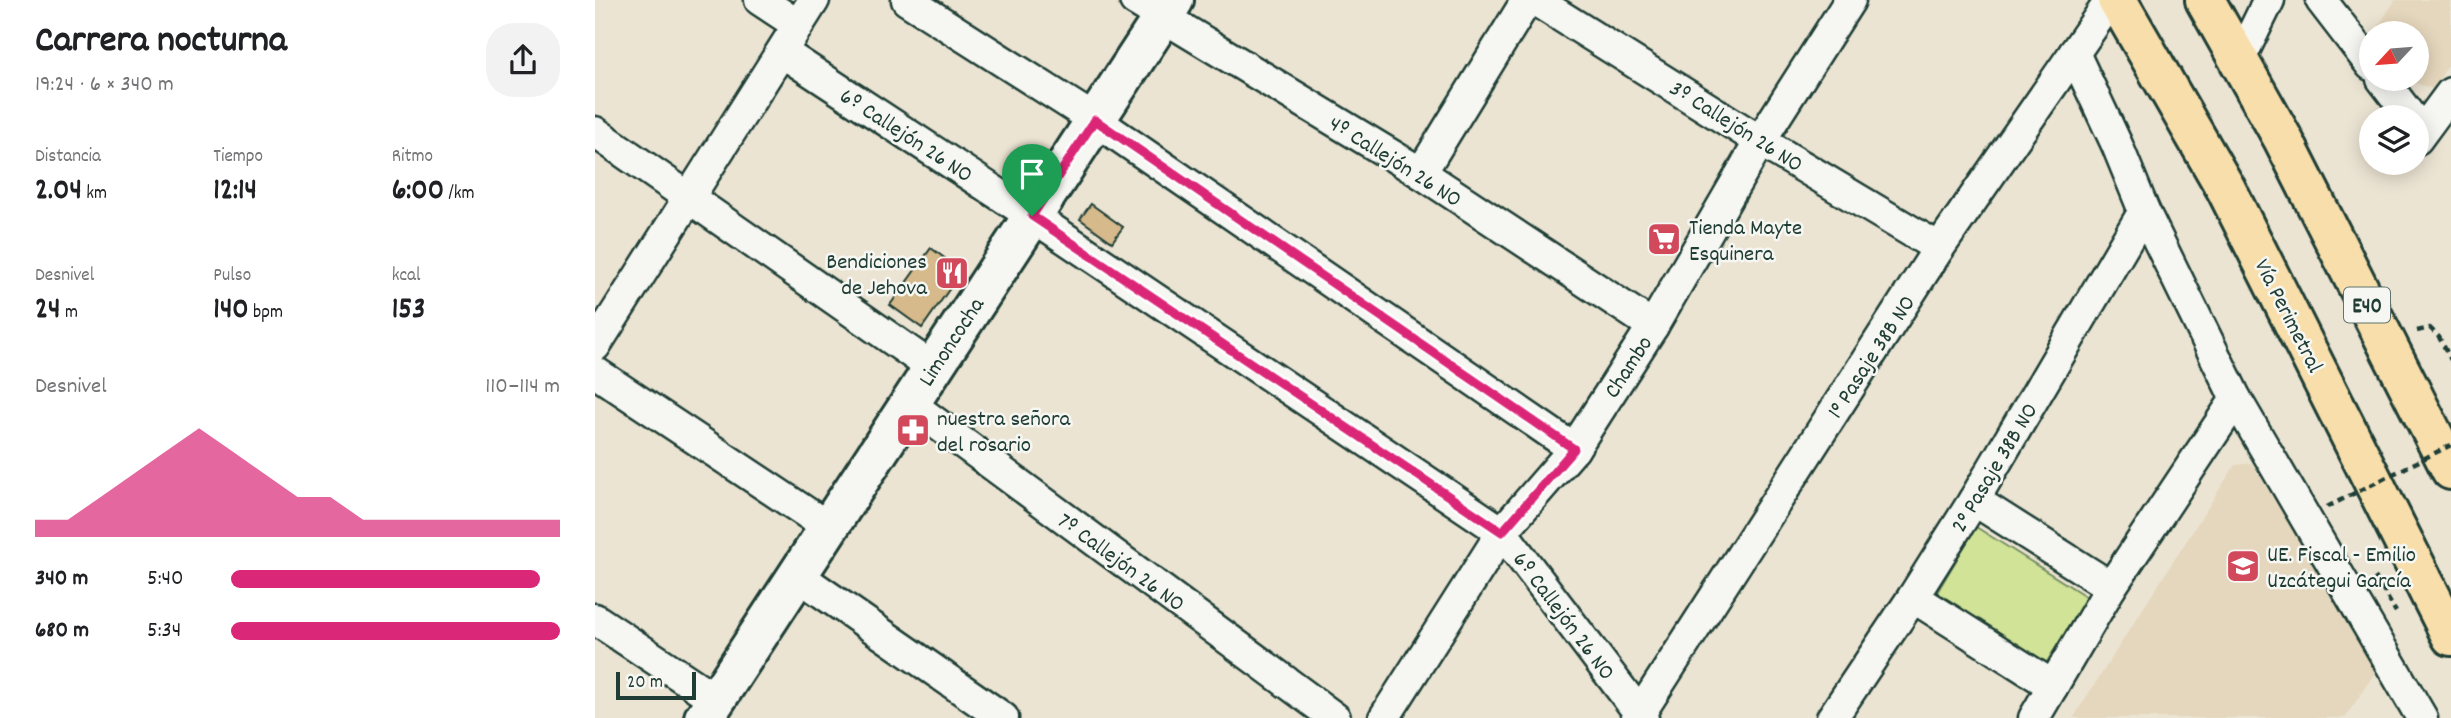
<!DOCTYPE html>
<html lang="es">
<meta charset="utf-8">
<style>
body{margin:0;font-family:Dekko,sans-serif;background:#f2f2f2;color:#202124;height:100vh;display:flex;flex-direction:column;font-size:26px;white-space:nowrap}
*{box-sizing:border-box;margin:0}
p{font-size:23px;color:#757577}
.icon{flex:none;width:38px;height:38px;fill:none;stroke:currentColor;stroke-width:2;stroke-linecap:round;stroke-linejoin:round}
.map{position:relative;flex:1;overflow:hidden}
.side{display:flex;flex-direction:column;background:#fff;width:595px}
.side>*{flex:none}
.needle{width:46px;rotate:244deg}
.fabs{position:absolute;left:1764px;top:21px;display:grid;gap:14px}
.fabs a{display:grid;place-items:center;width:70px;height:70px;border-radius:50%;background:#fff;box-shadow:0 4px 18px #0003;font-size:35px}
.scale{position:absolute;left:21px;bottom:18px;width:80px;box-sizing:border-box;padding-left:7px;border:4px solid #1f3d34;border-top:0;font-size:19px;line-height:24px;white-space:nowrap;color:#1f3d34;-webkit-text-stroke:5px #f6f6f2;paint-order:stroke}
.pin{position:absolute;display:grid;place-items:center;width:60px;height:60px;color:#fff;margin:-72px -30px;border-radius:50% 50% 50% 0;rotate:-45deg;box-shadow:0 0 7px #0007}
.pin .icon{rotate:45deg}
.round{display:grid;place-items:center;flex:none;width:74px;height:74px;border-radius:28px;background:#f2f2f2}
.head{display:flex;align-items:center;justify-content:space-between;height:119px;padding:0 35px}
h1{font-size:38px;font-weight:700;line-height:52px}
.figures{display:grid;grid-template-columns:repeat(3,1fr);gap:10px;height:119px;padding:7px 35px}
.figures div{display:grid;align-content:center}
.figures b{font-size:30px;font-weight:700}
.figures small{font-size:19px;font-weight:400}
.figures p{font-size:19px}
.chart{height:196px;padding:14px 35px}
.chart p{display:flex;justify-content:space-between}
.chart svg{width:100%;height:126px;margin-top:7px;fill:#db2777;opacity:.7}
ul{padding:0 35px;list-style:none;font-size:23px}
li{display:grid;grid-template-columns:112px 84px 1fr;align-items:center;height:52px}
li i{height:18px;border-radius:9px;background:#db2777}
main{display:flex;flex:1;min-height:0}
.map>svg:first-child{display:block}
</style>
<main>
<section class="side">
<div class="head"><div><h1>Carrera nocturna</h1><p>19:24 · 6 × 340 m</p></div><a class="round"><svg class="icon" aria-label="share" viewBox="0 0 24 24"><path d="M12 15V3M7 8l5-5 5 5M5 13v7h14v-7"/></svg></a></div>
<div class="figures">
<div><p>Distancia</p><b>2.04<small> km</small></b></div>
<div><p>Tiempo</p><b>12:14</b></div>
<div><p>Ritmo</p><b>6:00<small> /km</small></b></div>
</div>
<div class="figures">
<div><p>Desnivel</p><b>24<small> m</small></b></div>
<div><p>Pulso</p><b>140<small> bpm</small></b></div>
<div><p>kcal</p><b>153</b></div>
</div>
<div class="chart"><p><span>Desnivel</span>110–114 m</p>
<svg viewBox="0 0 160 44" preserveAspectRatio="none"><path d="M0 44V38L10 38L20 30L30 22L40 14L50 6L60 14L70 22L80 30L90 30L100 38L110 38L120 38L130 38L140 38L150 38L160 38V44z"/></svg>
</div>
<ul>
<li><b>340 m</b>5:40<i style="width:94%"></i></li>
<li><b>680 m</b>5:34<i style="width:100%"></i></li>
</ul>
</section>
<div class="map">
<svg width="1856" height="718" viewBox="0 0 1856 718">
<rect width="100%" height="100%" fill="#ece4d3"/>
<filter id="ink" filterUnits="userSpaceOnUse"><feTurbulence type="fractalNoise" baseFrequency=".0143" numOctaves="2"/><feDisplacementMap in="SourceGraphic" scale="14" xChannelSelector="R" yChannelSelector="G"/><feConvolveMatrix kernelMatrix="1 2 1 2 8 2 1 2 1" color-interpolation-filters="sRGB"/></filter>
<g filter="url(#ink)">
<!-- built -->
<g fill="#e5d7bd">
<polygon points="1800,0 1856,0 1856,61 1838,89 1808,79 1822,79 1822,33 1786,33 1784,25"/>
<polygon points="1657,463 1783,668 1750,718 1478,718 1640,465"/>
</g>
<!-- green -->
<polygon fill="#d0e397" stroke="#789066" stroke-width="2" points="1381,527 1492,597 1450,665 1341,594"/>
<!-- building -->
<g fill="#d6ba8b" stroke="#1f3d34" stroke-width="2">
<polygon points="496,204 528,227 517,242 485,219"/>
<polygon points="336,248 367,271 327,328 295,305"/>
</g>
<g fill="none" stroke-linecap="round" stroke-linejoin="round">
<!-- minor casing -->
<g stroke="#1f3d34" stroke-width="35">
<g id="minor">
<polyline points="165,0 203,25"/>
<polyline points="312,0 500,120 979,449"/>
<polyline points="540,0 826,173 1058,326"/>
<polyline points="940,0 1165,141 1344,248"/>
<polyline points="1726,0 1776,65"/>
<polyline points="187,52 437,216 907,532 1048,718"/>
<polyline points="1479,53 1522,145 1549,211 1641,399 1827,718"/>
<polyline points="1644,61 1674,0"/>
<polyline points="1787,79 1816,117"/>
<polyline points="0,132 338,368"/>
<polyline points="1822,139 1856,93"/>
<polyline points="826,173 932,0"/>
<polyline points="0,346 219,0"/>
<polyline points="0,372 233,527"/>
<polyline points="314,403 740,718"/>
<polyline points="1379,500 1516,587"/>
<polyline points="202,575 408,718"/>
<polyline points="1318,597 1458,686"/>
<polyline points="0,619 120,699"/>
<polyline points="789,718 907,532 979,449 1058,326 1165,141 1255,0"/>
<polyline points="1042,718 1344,248 1516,0"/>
<polyline points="1237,718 1318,597 1379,500 1549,211"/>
<polyline points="1439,718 1516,587 1641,399"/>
</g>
</g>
<!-- tertiary casing -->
<g stroke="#1f3d34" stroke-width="44">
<polyline id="tertiary" points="109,718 579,0"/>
</g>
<!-- trunk casing -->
<g stroke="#1f3d34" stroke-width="44">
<g id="trunk">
<polyline points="1522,0 1631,189 1856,636"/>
<polyline points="1610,0 1688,139 1856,470"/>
</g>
</g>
<!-- path -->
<g stroke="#1f3d34" stroke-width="4.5" stroke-dasharray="7 5" stroke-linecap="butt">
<polyline points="1822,331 1835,328 1844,337 1856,360"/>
<polyline points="1780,577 1801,612"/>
</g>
<!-- minor -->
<use href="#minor" stroke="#f6f6f2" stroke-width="30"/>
<!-- tertiary -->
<use href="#tertiary" stroke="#f6f6f2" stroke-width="38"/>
<!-- trunk -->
<use href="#trunk" stroke="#f8deab" stroke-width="38"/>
<!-- path-bridge -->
<polyline stroke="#1f3d34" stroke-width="4.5" stroke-dasharray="7 5" stroke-linecap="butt" points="1732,507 1856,445"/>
</g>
</g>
<g fill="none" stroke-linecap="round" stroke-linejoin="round" filter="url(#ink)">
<!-- route casing -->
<g stroke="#fff" stroke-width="14">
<polygon id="route" points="500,120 979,449 907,532 437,216"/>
</g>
<!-- route -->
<use href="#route" stroke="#db2777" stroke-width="9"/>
</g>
<!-- icons -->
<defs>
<g id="supermarket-square" transform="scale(1.75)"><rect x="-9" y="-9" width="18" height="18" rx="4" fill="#d1495b" stroke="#f6f6f2"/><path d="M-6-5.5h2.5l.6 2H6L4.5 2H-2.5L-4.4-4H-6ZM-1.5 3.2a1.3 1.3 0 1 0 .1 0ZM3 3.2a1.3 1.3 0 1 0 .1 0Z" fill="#fff"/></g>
<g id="restaurant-square" transform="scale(1.75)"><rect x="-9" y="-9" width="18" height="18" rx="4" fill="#d1495b" stroke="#f6f6f2"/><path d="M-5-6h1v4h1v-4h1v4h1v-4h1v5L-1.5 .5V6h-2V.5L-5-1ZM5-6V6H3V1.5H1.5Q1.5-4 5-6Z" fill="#fff"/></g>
<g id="pharmacy-square" transform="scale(1.75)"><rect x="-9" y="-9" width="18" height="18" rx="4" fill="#d1495b" stroke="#f6f6f2"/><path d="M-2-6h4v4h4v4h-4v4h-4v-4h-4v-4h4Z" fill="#fff"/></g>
<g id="school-square" transform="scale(1.75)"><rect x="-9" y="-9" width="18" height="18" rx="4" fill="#d1495b" stroke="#f6f6f2"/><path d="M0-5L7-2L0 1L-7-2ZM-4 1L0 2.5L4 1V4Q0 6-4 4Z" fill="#fff"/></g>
</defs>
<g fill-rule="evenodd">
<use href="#supermarket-square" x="1069" y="239"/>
<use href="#restaurant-square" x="357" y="273"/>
<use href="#pharmacy-square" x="318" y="430"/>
<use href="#school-square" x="1648" y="566"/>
</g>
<g text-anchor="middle" stroke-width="5" stroke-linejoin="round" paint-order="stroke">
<!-- shield labels -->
<rect fill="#f6f6f2" stroke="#60746d" stroke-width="2" x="1749" y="287.5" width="46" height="35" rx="5"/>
<g font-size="21" font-weight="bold" fill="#1f3d34">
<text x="1772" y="312">E40</text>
</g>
<!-- street labels -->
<g font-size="23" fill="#1f3d34" stroke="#f6f6f2">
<text transform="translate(1142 125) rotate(32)" y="8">3º Callejón 26 NO</text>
<text transform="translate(312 134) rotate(33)" y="8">6º Callejón 26 NO</text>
<text transform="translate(801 160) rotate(32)" y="8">4º Callejón 26 NO</text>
<text transform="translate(1695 315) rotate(63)" y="8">Vía Perimetral</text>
<text transform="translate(355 341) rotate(-57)" y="8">Limoncocha</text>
<text transform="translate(1275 356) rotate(-57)" y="8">1° Pasaje 38B NO</text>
<text transform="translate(1032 366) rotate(-57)" y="8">Chambo</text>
<text transform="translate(1398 467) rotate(-59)" y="8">2° Pasaje 38B NO</text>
<text transform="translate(527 561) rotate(36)" y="8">7º Callejón 26 NO</text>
<text transform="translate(970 615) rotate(53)" y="8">6º Callejón 26 NO</text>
</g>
<!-- poi labels -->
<g font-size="23" fill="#1f3d34" stroke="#f6f6f2" text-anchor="start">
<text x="1094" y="234">Tienda Mayte<tspan x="1094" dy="26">Esquinera</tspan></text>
<text x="332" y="268" text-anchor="end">Bendiciones<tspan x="332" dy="26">de Jehova</tspan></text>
<text x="342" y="425">nuestra señora<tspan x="342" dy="26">del rosario</tspan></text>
<text x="1672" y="561">UE. Fiscal - Emilio<tspan x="1672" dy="26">Uzcátegui García</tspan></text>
</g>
</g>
</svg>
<div class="fabs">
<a><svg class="needle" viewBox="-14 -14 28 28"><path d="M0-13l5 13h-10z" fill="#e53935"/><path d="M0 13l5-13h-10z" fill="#757577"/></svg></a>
<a><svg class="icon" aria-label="layers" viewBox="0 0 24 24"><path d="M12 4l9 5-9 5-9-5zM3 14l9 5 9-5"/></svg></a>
</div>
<div class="scale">20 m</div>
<div class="pin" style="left:437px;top:216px;background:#1e9e55"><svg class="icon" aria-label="arrive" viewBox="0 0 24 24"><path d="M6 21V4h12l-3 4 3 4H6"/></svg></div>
</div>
</main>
